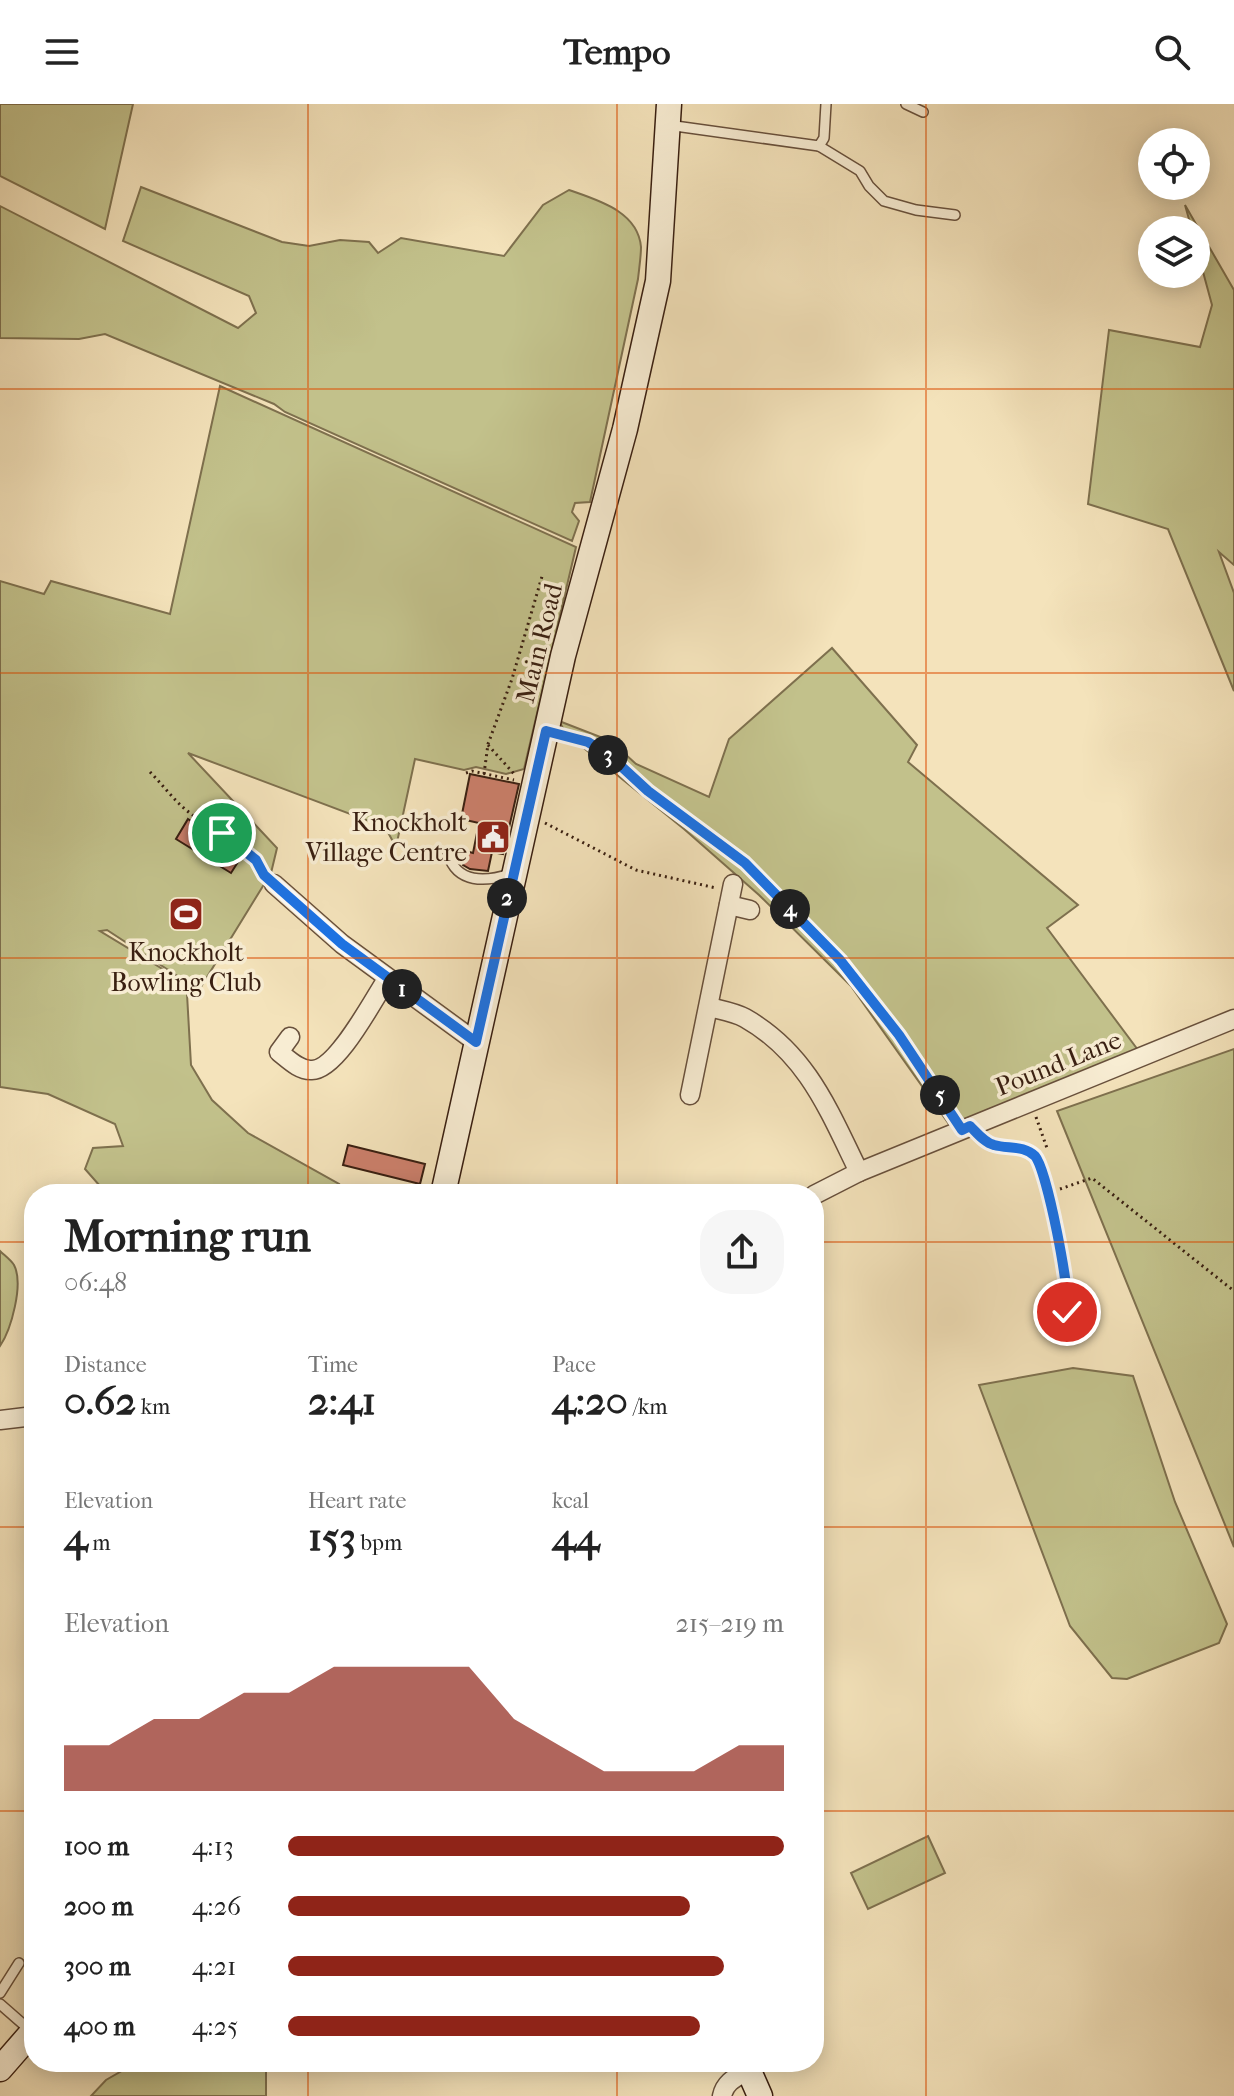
<!DOCTYPE html>
<meta charset="utf-8">
<style>
body{margin:0;font-family:"IM FELL French Canon",serif;background:#f6f6f6;color:#222;height:100vh;display:flex;flex-direction:column;font-size:30px;white-space:nowrap}
*{box-sizing:border-box;margin:0}
p{font-size:26px;color:#767676}
.icon{flex:none;width:44px;height:44px;fill:none;stroke:currentColor;stroke-width:2;stroke-linecap:round;stroke-linejoin:round}
.map{position:relative;flex:1;overflow:hidden}
.sheet{position:absolute;left:24px;top:1080px;width:800px;height:888px;display:flex;flex-direction:column;background:#fff;border-radius:32px;box-shadow:0 4px 20px #0003}
.sheet>*{flex:none}
.tools{position:absolute;left:1138px;top:24px;display:grid;gap:16px}
.tools a{display:grid;place-items:center;width:72px;height:72px;border-radius:50%;background:#fff;box-shadow:0 4px 20px #0003;font-size:40px}
.pin{position:absolute;display:grid;place-items:center;width:68px;height:68px;color:#fff;margin:-34px;border:4px solid #fff;border-radius:50%;box-shadow:0 2px 8px #0007}
.km{position:absolute;width:40px;height:40px;margin:-20px;border-radius:50%;background:#222;color:#fff;font-size:22px;line-height:40px;text-align:center}
.round{display:grid;place-items:center;flex:none;width:84px;height:84px;border-radius:32px;background:#f6f6f6}
.overview{display:flex;align-items:center;justify-content:space-between;height:136px;padding:0 40px}
h1{font-size:44px;font-weight:700;line-height:60px}
.stats{display:grid;grid-template-columns:repeat(3,1fr);gap:12px;height:136px;padding:8px 40px}
.stats div{display:grid;align-content:center}
.stats b{font-size:40px;font-weight:700}
.stats small{font-size:22px;font-weight:400}
.stats p{font-size:22px}
.chart{height:224px;padding:16px 40px}
.chart p{display:flex;justify-content:space-between}
.chart svg{width:100%;height:144px;margin-top:8px;fill:#8f2418;opacity:.7}
ul{padding:0 40px;list-style:none;font-size:26px}
li{display:grid;grid-template-columns:128px 96px 1fr;align-items:center;height:60px}
li i{height:20px;border-radius:10px;background:#8f2418}
header{display:flex;justify-content:space-between;align-items:center;height:104px;padding:0 40px;background:#fff;font-size:36px;font-weight:700}
.map>svg:first-child{display:block}
</style>
<header><svg class="icon" aria-label="menu" viewBox="0 0 24 24"><path d="M4 6h16M4 12h16M4 18h16"/></svg>Tempo<svg class="icon" aria-label="search" viewBox="0 0 24 24"><circle cx="10" cy="10" r="6"/><path d="M15 15l6 6"/></svg></header>
<div class="map">
<svg width="1234" height="1992" viewBox="0 0 1234 1992">
<rect width="100%" height="100%" fill="#f4e3bb"/>
<filter id="stains"><feTurbulence type="fractalNoise" baseFrequency=".0025" numOctaves="4"/><feColorMatrix values="0 0 0 0 .2 0 0 0 0 .09 0 0 0 0 .02 0 0 0 .5 -.17"/></filter>
<radialGradient id="worn" r=".72"><stop offset=".6" stop-color="#630" stop-opacity="0"/><stop offset="1" stop-color="#630" stop-opacity=".3"/></radialGradient>
<!-- green -->
<g fill="#c2c18b" stroke="#7e704e" stroke-width="2">
<polygon points="0,0 133,0 105,125 0,72"/>
<path d="M141 83 282 138 309 142 340 136 369 138 378 149 401 134 504 152 543 101 569 86C597 96 638 107 641 143 641 153 639 165 638 175L590 398 575 399 572 408 579 417 572 437 285 308 274 300 105 230 79 235 0 234V102L238 224 256 209 249 192 123 137Z"/>
<polygon points="1185,101 1234,186 1234,461 1219,448 1234,489 1234,587 1168,425 1088,400 1109,226 1200,243 1212,201 1196,142 1196,126 1192,126"/>
<polygon points="220,282 576,443 524,665 506,670 476,663 464,666 415,655 396,743 385,723 188,649 277,744 271,769 199,886 107,826 100,827 174,872 187,890 191,961 212,996 248,1029 339,1080 334,1090 107,1090 85,1065 93,1044 123,1042 115,1020 48,990 0,983 0,477 44,490 51,477 170,510"/>
<polygon points="832,544 917,641 908,658 1078,801 1047,824 1138,946 951,1023 851,882 759,791 684,725 580,641 554,634 564,626 559,617 611,637 636,660 709,693 729,635"/>
<polygon points="1234,945 1234,1443 1057,1007"/>
<path d="M0 1147C4 1151 11 1156 14 1161 24 1180 11 1226 0 1242Z"/>
<polygon points="1073,1264 1133,1272 1175,1398 1227,1520 1219,1539 1127,1575 1112,1574 1070,1522 979,1281"/>
<polygon points="928,1732 945,1769 868,1805 851,1769"/>
<polygon points="185,1958 261,1958 266,1965 266,1992 91,1992 106,1976 127,1964 164,1964"/>
</g>
<!-- building -->
<g fill="#cc806c" stroke="#391f11" stroke-width="2">
<polygon points="470,670 519,680 503,750 492,748 488,767 470,765 463,761 466,747 473,749 479,719 461,715"/>
<polygon points="188,715 243,750 231,769 176,735"/>
<polygon points="348,1041 425,1060 420,1080 343,1061"/>
</g>
<g fill="none" stroke-linecap="round" stroke-linejoin="round">
<!-- lane casing -->
<g stroke="#68503c" stroke-width="12">
<g id="lane">
<polyline points="906,0 923,8"/>
<polyline points="668,21 819,42 824,34 826,0"/>
<polyline points="819,42 860,67 869,82 884,97 916,106 955,111"/>
<path d="M448 750C457 780 486 778 510 770"/>
<path d="M970 1022 992 1041 1026 1046 1035 1053 1042 1065 1056 1126 1069 1199C1067 1212 1061 1214 1049 1218"/>
<polyline points="0,1889 19,1859"/>
<polyline points="0,1900 32,1928"/>
</g>
</g>
<!-- street casing -->
<g stroke="#68503c" stroke-width="21">
<g id="street">
<polyline points="274,780 342,840 476,938"/>
<polyline points="729,801 750,806"/>
<path d="M709 903C720 906 734 908 745 914 807 949 829 1007 859 1068"/>
<path d="M290 933 279 948C289 956 300 967 312 966 337 966 373 896 387 875"/>
<polyline points="690,991 733,780"/>
<polyline points="814,1091 859,1068 1234,915"/>
<polyline points="0,1316 34,1312"/>
<path d="M722 1992C725 1977 737 1973 749 1966"/>
</g>
</g>
<!-- secondary casing -->
<g stroke="#391f11" stroke-width="27">
<g id="secondary">
<polyline points="443,1090 563,552 625,325 658,177 669,0"/>
<polyline points="745,1958 760,1992"/>
<polyline points="0,1965 34,1926"/>
</g>
</g>
<!-- path -->
<g stroke="#391f11" stroke-width="3" stroke-dasharray="2 4" stroke-linecap="butt">
<polyline points="564,632 588,638 610,652 648,687 745,759 840,856 899,931 954,1012"/>
<polyline points="488,641 515,671"/>
<path d="M150 668C163 681 175 698 190 709 215 729 247 740 263 769"/>
<polyline points="466,669 472,667 514,676"/>
<polyline points="484,670 488,640 512,575 543,469"/>
<polyline points="545,719 636,766 716,784"/>
<polyline points="1036,1013 1048,1047"/>
<polyline points="1060,1085 1092,1074 1234,1187"/>
</g>
<!-- lane -->
<use href="#lane" stroke="#f8edd3" stroke-width="9"/>
<!-- street -->
<use href="#street" stroke="#f8edd3" stroke-width="18"/>
<!-- secondary -->
<use href="#secondary" stroke="#f8edd3" stroke-width="24"/>
</g>
<g fill="none" stroke-linecap="round" stroke-linejoin="round">
<!-- route casing -->
<g stroke="#fff" stroke-width="16">
<path id="route" d="M222 729 256 756 264 771 342 840 476 938 546 627 588 638 610 652 648 687 745 759 840 856 899 931 962 1026 970 1022C977 1029 985 1039 994 1041 1008 1045 1024 1041 1035 1052 1047 1066 1071 1189 1067 1208"/>
</g>
<!-- route -->
<use href="#route" stroke="#1a73e8" stroke-width="10"/>
</g>
<!-- grid -->
<path fill="none" stroke="#df560c" stroke-width="2" stroke-opacity="0.55" d="M308 0V1090M617 0V1090M926 0V1992M0 285H1234M0 569H1234M0 854H1234M0 1138H34M814 1138H1234M0 1423H34M814 1423H1234M0 1707H34M814 1707H1234M308 1958V1992M617 1958V1992"/>
<!-- icons -->
<defs>
<g id="civic-square" transform="scale(1.8)"><rect x="-9" y="-9" width="18" height="18" rx="4" fill="#8f2418" stroke="#f8edd3"/><path d="M-.6-6.5H3V-4.5H.6V-3L4-1V1h2V6H-6V1h2V-1L-.6-3ZM-1.2 2.5V6h2.4V2.5Z" fill="#fff"/></g>
<g id="stadium-square" transform="scale(1.8)"><rect x="-9" y="-9" width="18" height="18" rx="4" fill="#8f2418" stroke="#f8edd3"/><path d="M0-5a6.5 5 0 1 0 0 10a6.5 5 0 1 0 0-10ZM-3.5-1.8h7v3.6h-7Z" fill="#fff"/></g>
</defs>
<g fill-rule="evenodd">
<use href="#civic-square" x="493" y="733"/>
<use href="#stadium-square" x="186" y="810"/>
</g>
<g text-anchor="middle" stroke-width="7" stroke-linejoin="round" paint-order="stroke">
<!-- street labels -->
<g font-size="26" fill="#391f11" stroke="#f8edd3">
<text transform="translate(539 539) rotate(-76)" y="9">Main Road</text>
<text transform="translate(1058 959) rotate(-22)" y="9">Pound Lane</text>
</g>
<!-- poi labels -->
<g font-size="26" fill="#391f11" stroke="#f8edd3" text-anchor="end">
<text x="467" y="727">Knockholt<tspan x="467" dy="30">Village Centre</tspan></text>
<text x="186" y="857" text-anchor="middle">Knockholt<tspan x="186" dy="30">Bowling Club</tspan></text>
</g>
</g>
<rect width="100%" height="100%" filter="url(#stains)"/>
<rect width="100%" height="100%" fill="url(#worn)"/>
</svg>
<div class="tools">
<a><svg class="icon" aria-label="locate" viewBox="0 0 24 24"><circle cx="12" cy="12" r="6"/><path d="M12 2v4M12 18v4M2 12h4M18 12h4"/></svg></a>
<a><svg class="icon" aria-label="layers" viewBox="0 0 24 24"><path d="M12 4l9 5-9 5-9-5zM3 14l9 5 9-5"/></svg></a>
</div>
<div class="pin" style="left:222px;top:729px;background:#1e9e55"><svg class="icon" aria-label="arrive" viewBox="0 0 24 24"><path d="M6 21V4h12l-3 4 3 4H6"/></svg></div>
<div class="pin" style="left:1067px;top:1208px;background:#d93025"><svg class="icon" aria-label="check" viewBox="0 0 24 24"><path d="M5 12l5 5 9-10"/></svg></div>
<b class="km" style="left:402px;top:885px">1</b>
<b class="km" style="left:507px;top:794px">2</b>
<b class="km" style="left:608px;top:651px">3</b>
<b class="km" style="left:790px;top:805px">4</b>
<b class="km" style="left:940px;top:991px">5</b>
<section class="sheet">
<div class="overview"><div><h1>Morning run</h1><p>06:48</p></div><a class="round"><svg class="icon" aria-label="share" viewBox="0 0 24 24"><path d="M12 15V3M7 8l5-5 5 5M5 13v7h14v-7"/></svg></a></div>
<div class="stats">
<div><p>Distance</p><b>0.62<small> km</small></b></div>
<div><p>Time</p><b>2:41</b></div>
<div><p>Pace</p><b>4:20<small> /km</small></b></div>
</div>
<div class="stats">
<div><p>Elevation</p><b>4<small> m</small></b></div>
<div><p>Heart rate</p><b>153<small> bpm</small></b></div>
<div><p>kcal</p><b>44</b></div>
</div>
<div class="chart"><p><span>Elevation</span>215–219 m</p>
<svg viewBox="0 0 160 44" preserveAspectRatio="none"><path d="M0 44V30L10 30L20 22L30 22L40 14L50 14L60 6L70 6L80 6L90 6L100 22L110 30L120 38L130 38L140 38L150 30L160 30V44z"/></svg>
</div>
<ul>
<li><b>100 m</b>4:13<i style="width:100%"></i></li>
<li><b>200 m</b>4:26<i style="width:81%"></i></li>
<li><b>300 m</b>4:21<i style="width:88%"></i></li>
<li><b>400 m</b>4:25<i style="width:83%"></i></li>
</ul>
</section>
</div>
